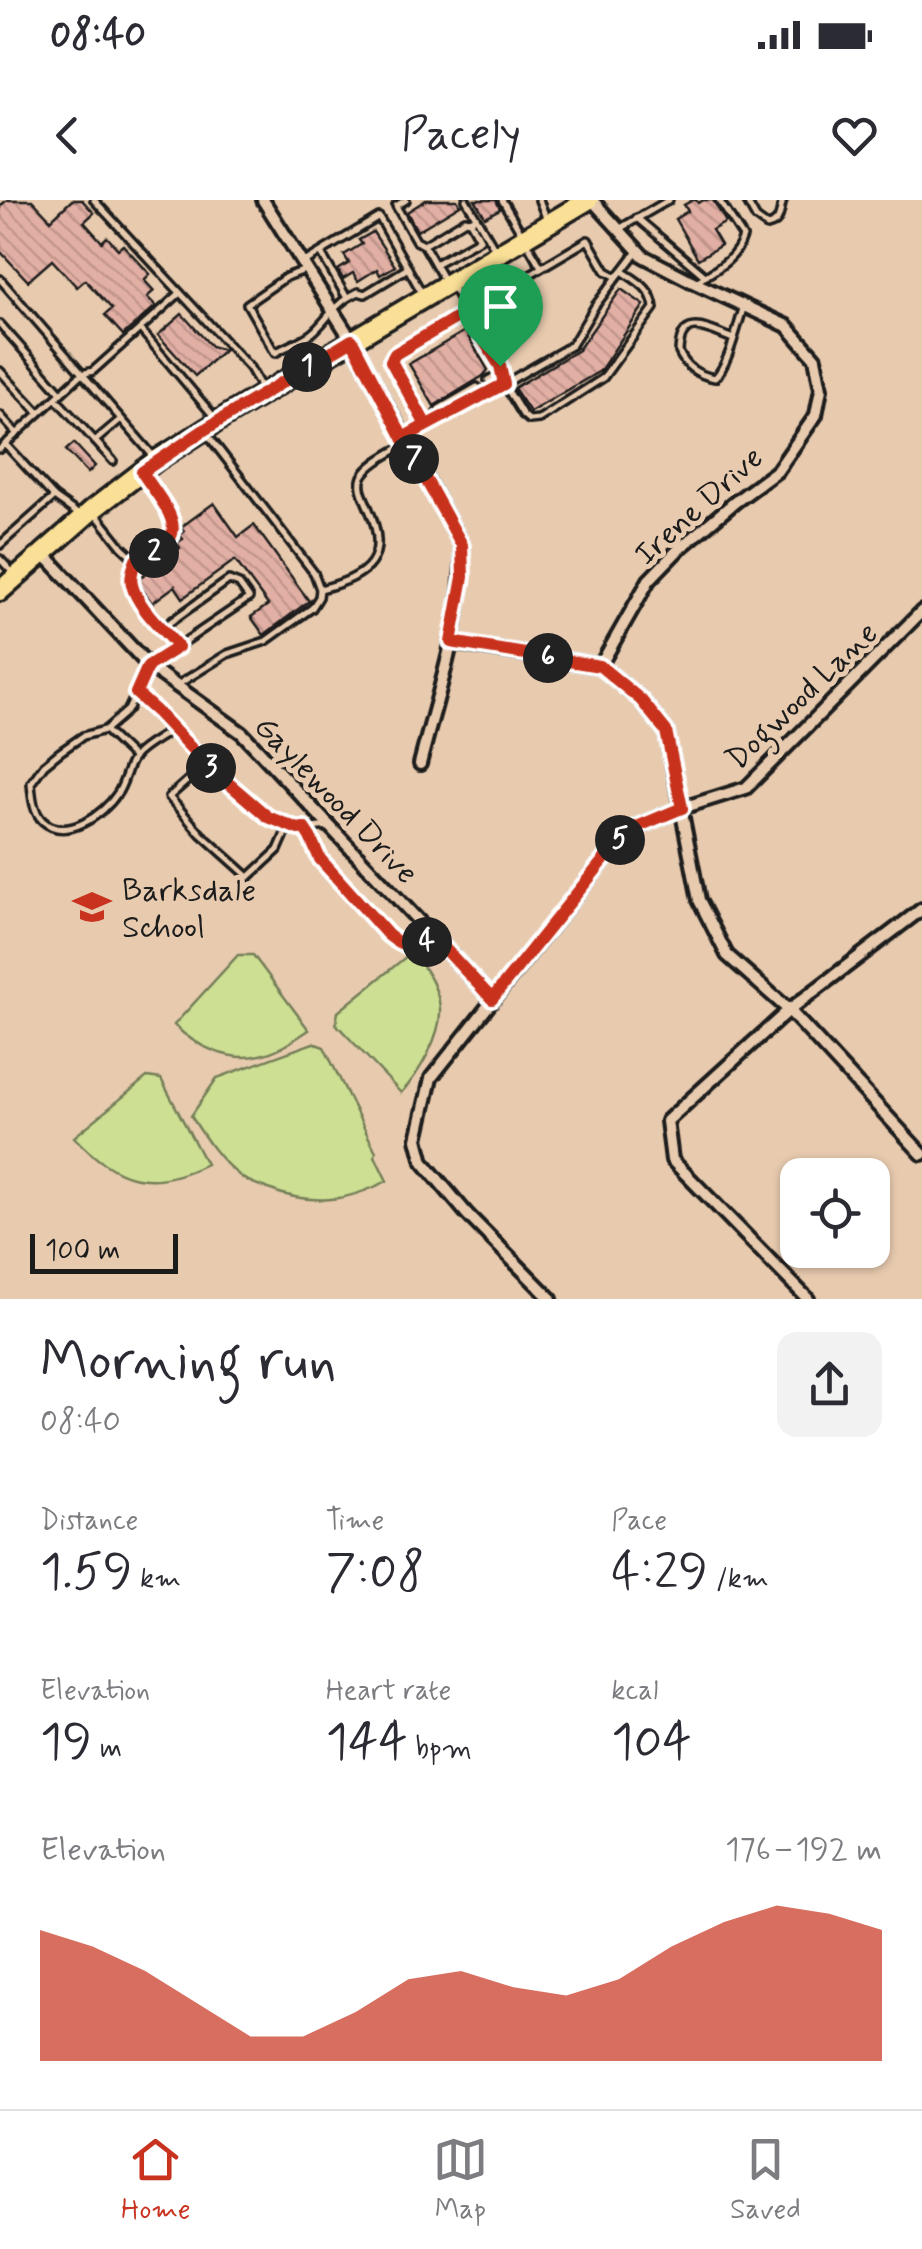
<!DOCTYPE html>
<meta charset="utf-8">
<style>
body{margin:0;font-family:Mynerve,sans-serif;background:#f2f2f3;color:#2b2b33;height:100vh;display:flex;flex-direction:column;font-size:38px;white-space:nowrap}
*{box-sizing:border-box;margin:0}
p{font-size:32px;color:#7c7c81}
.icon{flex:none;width:55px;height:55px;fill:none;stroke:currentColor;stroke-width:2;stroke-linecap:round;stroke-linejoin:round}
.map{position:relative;height:1099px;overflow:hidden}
.drawer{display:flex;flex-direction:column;background:#fff;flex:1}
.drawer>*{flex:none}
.fabs{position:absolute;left:780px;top:958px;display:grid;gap:20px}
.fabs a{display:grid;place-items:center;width:110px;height:110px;border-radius:20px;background:#fff;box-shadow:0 2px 8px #0004;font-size:50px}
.scale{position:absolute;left:30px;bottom:25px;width:148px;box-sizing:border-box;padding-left:10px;border:5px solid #1c1c1c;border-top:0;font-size:28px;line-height:35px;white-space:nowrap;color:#1c1c1c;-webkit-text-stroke:8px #e8cbaf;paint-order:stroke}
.pin{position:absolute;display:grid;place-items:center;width:85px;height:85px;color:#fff;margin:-102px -42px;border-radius:50% 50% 50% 0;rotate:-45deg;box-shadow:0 0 10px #0007}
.pin .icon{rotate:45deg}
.km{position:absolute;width:50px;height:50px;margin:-25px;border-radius:50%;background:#222;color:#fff;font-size:28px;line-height:50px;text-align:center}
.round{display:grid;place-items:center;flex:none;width:105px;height:105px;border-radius:20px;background:#f2f2f3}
.summary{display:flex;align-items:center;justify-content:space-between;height:170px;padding:0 40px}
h1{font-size:55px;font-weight:600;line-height:75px}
.metrics{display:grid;grid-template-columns:repeat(3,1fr);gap:15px;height:170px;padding:10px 40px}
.metrics div{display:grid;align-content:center}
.metrics b{font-size:50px;font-weight:600}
.metrics small{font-size:28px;font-weight:400}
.metrics p{font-size:28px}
.chart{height:280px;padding:20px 40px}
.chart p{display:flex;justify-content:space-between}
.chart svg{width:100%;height:180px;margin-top:10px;fill:#c8321e;opacity:.7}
.status{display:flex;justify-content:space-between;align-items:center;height:70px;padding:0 50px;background:#fff;direction:ltr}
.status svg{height:28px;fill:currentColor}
header{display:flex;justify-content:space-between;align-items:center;height:130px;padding:0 40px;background:#fff;font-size:45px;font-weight:600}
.menu{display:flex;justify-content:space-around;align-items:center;height:140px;border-top:2px solid #e1e1e2;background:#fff;font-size:28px;color:#7c7c81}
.menu a{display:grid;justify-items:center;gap:5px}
.menu .current{color:#c8321e}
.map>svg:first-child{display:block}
</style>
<div class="status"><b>08:40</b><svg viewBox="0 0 49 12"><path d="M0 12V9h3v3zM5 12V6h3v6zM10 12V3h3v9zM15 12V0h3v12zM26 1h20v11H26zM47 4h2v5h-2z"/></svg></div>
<header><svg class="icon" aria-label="back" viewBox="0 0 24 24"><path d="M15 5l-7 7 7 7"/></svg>Pacely<svg class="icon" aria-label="heart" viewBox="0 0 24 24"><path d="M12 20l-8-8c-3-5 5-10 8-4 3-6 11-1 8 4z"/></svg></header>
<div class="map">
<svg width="922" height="1099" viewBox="0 0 922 1099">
<defs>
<pattern id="building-back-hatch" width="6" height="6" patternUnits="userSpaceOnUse" patternTransform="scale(2.5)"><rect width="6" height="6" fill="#e2afa4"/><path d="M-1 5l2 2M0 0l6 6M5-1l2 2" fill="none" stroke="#c1968d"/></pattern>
</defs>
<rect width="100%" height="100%" fill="#e8cbaf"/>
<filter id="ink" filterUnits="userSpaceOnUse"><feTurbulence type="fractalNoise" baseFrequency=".01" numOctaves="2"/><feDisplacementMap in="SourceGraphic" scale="20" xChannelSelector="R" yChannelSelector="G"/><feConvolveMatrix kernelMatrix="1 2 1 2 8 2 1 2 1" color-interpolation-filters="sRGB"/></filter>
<g filter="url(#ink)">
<!-- pitch -->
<g fill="#cddf93" stroke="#747e58" stroke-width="2.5">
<path d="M413 751C425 769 438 786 440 808 442 835 419 874 401 893L336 824 338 812Z"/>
<path d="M238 755H253L309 830C294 840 279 851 260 855 230 863 195 846 174 825Z"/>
<path d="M313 843 324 847 376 952 375 956 387 981C346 1002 311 1006 268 989 259 985 247 982 240 976 219 960 205 938 191 916L217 878Z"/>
<path d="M147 877 161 879 206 964C150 992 115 981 74 937Z"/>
</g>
<!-- building -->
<g fill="url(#building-back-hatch)" stroke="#1c1c1c" stroke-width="2.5">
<polygon points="7,0 32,0 51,20 72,0 82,0 94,13 84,22 102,42 107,37 118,49 123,45 150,74 144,80 154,91 147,97 156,106 123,135 105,115 112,109 85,80 77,87 52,60 28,81 0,51 0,6"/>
<polygon points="426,0 457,0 460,5 417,31 407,12"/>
<polygon points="475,0 496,0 500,9 485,17"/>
<polygon points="693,0 696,0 698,3 704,0 713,0 726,22 712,30 721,45 698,59 675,19 688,11 684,5"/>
<polygon points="373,32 395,66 380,75 377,69 358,81 353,73 343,79 338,70 349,63 344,55 362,44 359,40"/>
<polygon points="621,89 644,105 600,171 530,212 514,188 578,150"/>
<polygon points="182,114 211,146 224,150 195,176 158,135"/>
<polygon points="465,131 488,170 483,176 434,206 409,164"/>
<polygon points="74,243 95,266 88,273 66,250"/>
<polygon points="214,303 238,337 254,325 309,401 264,435 251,417 268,405 235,360 183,398 175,386 152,403 138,383 138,379 180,348 177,343 183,339 180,335 184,332 181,327"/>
</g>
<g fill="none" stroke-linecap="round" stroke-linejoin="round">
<!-- lane casing -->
<g stroke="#1c1c1c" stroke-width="12">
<g id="lane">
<polyline points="94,0 250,168 263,191"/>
<polyline points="406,0 396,6 416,41 424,45"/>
<polyline points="466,0 496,51"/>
<polyline points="502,0 541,67"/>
<polyline points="539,0 547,20"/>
<path d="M746 0 756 18 767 26C782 23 779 12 783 0"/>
<polyline points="637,18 705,76"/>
<polyline points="619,29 669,0"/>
<polyline points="303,63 379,17 423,95"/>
<polyline points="435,64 480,39 470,21"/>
<path d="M305 70 286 77 247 104 275 153C287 146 301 141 312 133 326 121 331 109 347 98L321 53"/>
<polyline points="0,79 155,258"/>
<polyline points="445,82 424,45 465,20 470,21 476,18"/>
<path d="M696 82C715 70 736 60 743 37L719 0"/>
<polyline points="452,86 499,166 504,184 572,145 595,106 617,77"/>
<polyline points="347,98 358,92 365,94 408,68"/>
<polyline points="0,124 61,193"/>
<polyline points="140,129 216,219"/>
<path d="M733 139C709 130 680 112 679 152 686 168 698 175 715 178 729 164 737 126 744 106"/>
<polyline points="0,171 39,213"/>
<polyline points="488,180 501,173"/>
<polyline points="56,199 95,241 121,219"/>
<polyline points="0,215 17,234"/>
<polyline points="434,219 439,209 477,187"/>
<polyline points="426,225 391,161 395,154 588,40 606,71 617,77 622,71"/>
<path d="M405 237 504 184 523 215 529 220 539 219 603 178 654 108C652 88 637 81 622 71L638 50"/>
<polyline points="95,241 113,261"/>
<polyline points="5,244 54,297 78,314"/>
<polyline points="0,249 82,174 93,171 180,93"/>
<polyline points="419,262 432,255"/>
<polyline points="95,313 122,347 136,360"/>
<polyline points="0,345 54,297"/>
<polyline points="0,359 15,375"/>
<path d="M136 360C198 340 168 311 143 274"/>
<path d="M136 360C134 364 131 372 131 376 130 399 164 431 179 447"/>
<path d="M320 389C370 377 391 358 368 307 364 297 358 287 362 277 369 263 393 252 406 244"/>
<polyline points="179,484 227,454 266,441 312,408 319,397 320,389 314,373 207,234"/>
<path d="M136 493 173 529C161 538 144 545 134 557 126 568 125 583 117 594 104 614 66 642 43 621 33 612 32 596 31 583L44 565 60 552 83 536 105 530 128 510 149 466 249 398 239 384 229 380 162 428"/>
<path d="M173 529C201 558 256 620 296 628 305 630 318 627 328 626"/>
<polyline points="105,530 134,558"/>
<polyline points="206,564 169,597 201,634 249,677 278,650 289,625"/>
<path d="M304 628 311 637 320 659 388 735C405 749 412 748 433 740"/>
</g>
</g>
<!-- street casing -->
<g stroke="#1c1c1c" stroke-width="18">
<g id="street">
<path d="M263 0 352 141 462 345C464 419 438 492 420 564"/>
<polyline points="592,0 643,56 695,83 787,126 815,158 821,189 816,215 777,271 735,302 679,349 649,380 600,466"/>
<polyline points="42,352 149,466 242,533 492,799"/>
<polyline points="451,443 600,466 641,500 666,531 699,700 727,755 789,810 922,954"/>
<polyline points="551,1099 467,1014 423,962 417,939 431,878 627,631 682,608 746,588 922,411"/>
<polyline points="808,1099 672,960 667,921 789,810 922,709"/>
</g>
</g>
<!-- primary casing -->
<g stroke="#1c1c1c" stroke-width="25">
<polyline id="primary" points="0,391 92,310 157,260 231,213 588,0"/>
</g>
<!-- lane -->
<use href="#lane" stroke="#e8cbaf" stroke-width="5"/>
<!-- street -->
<use href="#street" stroke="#e8cbaf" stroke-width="10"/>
<!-- primary -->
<use href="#primary" stroke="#fadf96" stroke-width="18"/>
</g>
</g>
<g fill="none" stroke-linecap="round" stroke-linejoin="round" filter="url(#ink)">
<!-- route casing -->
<g stroke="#fff" stroke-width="20">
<path id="route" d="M500 166 504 184 403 238 352 140 204 230 142 272C166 309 200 339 136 360 133 368 130 376 132 385 138 408 163 429 178 447L148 466 136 493 157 512 206 564 268 617 298 629 304 628 310 637 320 659 388 735C406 750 414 747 436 739L492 799 627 631 682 608 666 531 641 500 600 466 451 442 463 377 462 345 403 238 426 225 391 161 395 154 466 112 500 166"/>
</g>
<!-- route -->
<use href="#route" stroke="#c8321e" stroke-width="12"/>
</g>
<!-- icons -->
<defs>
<g id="school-bare" transform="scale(3)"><path d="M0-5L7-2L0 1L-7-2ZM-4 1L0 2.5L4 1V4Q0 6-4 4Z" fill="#c8321e" stroke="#e8cbaf" stroke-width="2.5" paint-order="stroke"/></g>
</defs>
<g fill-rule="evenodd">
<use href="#school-bare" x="92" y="707"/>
</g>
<g text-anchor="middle" stroke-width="10" stroke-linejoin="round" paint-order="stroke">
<!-- street labels -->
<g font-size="32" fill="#1c1c1c" stroke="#e8cbaf">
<text transform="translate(698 305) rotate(-42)" y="11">Irene Drive</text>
<text transform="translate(801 495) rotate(-44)" y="11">Dogwood Lane</text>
<text transform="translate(337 599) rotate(46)" y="11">Gaylewood Drive</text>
</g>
<!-- poi labels -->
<g font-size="32" fill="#1c1c1c" stroke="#e8cbaf" text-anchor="start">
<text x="122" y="700">Barksdale<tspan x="122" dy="37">School</tspan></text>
</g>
</g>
</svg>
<div class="fabs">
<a><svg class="icon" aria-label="locate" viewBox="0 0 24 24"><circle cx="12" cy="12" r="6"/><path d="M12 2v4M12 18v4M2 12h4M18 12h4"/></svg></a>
</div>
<div class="scale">100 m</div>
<div class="pin" style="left:500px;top:166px;background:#1e9e55"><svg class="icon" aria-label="arrive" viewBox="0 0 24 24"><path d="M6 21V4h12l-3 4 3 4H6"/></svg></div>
<b class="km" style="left:307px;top:167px">1</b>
<b class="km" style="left:154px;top:353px">2</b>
<b class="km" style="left:211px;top:568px">3</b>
<b class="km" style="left:427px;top:742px">4</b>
<b class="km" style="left:620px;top:640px">5</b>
<b class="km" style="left:548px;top:458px">6</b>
<b class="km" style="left:414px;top:259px">7</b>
</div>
<section class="drawer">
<div class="summary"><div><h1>Morning run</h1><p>08:40</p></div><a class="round"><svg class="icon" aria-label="share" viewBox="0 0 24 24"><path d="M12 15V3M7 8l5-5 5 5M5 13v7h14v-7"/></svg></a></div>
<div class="metrics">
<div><p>Distance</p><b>1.59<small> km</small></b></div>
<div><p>Time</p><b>7:08</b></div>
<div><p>Pace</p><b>4:29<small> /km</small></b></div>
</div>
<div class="metrics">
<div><p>Elevation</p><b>19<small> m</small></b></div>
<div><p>Heart rate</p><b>144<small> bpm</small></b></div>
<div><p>kcal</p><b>104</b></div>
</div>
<div class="chart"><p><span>Elevation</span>176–192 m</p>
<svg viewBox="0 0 160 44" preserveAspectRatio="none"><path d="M0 44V12L10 16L20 22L30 30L40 38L50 38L60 32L70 24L80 22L90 26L100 28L110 24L120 16L130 10L140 6L150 8L160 12V44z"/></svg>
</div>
</section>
<nav class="menu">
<a class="current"><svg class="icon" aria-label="home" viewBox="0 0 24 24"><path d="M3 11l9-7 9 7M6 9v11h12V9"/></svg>Home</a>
<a><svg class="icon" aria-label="map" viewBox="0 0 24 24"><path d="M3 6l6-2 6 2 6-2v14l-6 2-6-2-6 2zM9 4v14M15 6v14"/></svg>Map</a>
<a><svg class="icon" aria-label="saved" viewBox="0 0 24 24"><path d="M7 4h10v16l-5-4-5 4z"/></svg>Saved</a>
</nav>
